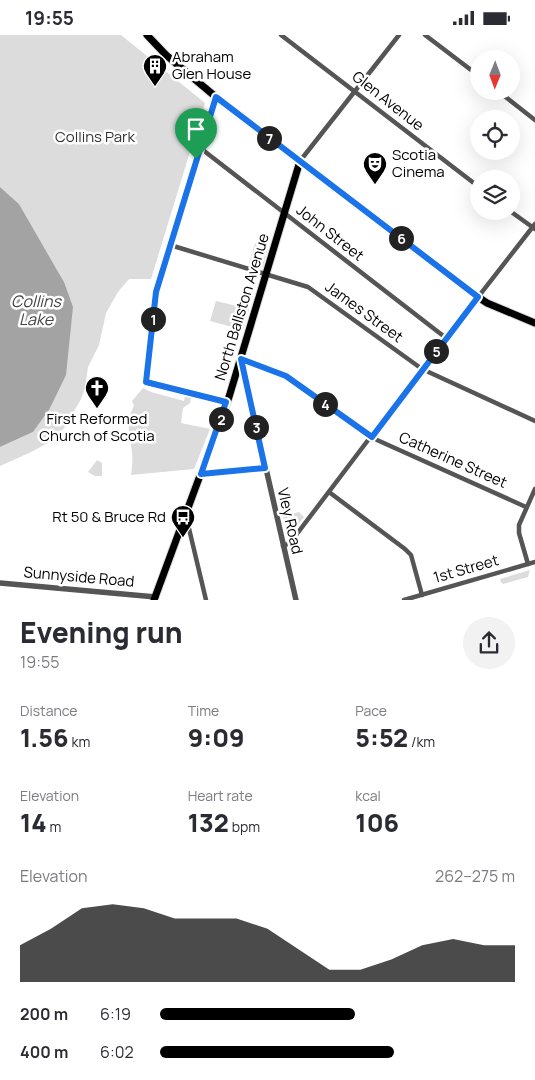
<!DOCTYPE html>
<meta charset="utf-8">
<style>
body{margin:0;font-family:Manrope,sans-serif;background:#f2f2f3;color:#2b2b33;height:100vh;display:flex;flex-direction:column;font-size:19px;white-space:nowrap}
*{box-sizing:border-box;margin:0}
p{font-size:16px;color:#7c7c81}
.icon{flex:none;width:28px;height:28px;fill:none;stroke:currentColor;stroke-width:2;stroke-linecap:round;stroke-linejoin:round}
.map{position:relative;height:565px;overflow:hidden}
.panel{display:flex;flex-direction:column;background:#fff;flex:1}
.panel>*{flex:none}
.needle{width:32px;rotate:181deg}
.controls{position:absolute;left:470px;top:15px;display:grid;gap:10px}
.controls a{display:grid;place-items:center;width:50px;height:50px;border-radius:50%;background:#fff;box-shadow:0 5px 20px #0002;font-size:25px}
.pin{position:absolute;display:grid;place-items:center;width:42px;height:42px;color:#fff;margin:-51px -21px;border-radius:50% 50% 50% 0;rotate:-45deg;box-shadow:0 0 5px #0007}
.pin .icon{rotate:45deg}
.km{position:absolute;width:25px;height:25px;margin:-12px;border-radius:50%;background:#222;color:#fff;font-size:14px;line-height:25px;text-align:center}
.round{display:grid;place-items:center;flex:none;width:52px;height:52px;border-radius:26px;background:#f2f2f3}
.summary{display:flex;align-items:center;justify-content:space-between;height:85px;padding:0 20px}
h1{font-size:28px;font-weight:800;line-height:38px}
.metrics{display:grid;grid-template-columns:repeat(3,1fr);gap:8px;height:85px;padding:5px 20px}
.metrics div{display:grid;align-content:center}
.metrics b{font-size:25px;font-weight:800}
.metrics small{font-size:14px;font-weight:400}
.metrics p{font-size:14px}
.chart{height:140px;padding:10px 20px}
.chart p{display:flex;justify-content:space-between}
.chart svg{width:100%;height:90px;margin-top:5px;fill:#000;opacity:.7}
ul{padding:0 20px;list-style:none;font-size:16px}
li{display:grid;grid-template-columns:80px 60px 1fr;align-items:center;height:38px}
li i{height:12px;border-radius:6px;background:#000}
.status{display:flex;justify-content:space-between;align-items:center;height:35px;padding:0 25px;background:#fff;direction:ltr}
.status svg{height:14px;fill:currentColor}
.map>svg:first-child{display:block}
</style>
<div class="status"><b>19:55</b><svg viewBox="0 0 49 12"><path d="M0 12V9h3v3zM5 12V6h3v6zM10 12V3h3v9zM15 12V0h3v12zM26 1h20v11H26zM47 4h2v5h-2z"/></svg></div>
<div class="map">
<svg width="535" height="565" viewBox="0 0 535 565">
<rect width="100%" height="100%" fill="#fff"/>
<!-- green -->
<g fill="#dcdcdc">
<polygon points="0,0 121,0 205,68 151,244 129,244 118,257 106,278 99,310 88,332 85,353 81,364 65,392 52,406 29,418 0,431 0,412 33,397 49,375 64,247 19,169 0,152"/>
<polygon points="255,208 268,212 263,232 249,228"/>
<polygon points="216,266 249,274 243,295 210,286"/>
<path d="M143 353 151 357 184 366 185 361 191 363 190 368 183 373 181 388 210 394 194 434 131 440C132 433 133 424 132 417 130 399 125 387 134 371L132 366Z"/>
<polygon points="97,425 102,428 102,441 95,441 88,437"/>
<polygon points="299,477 304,482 288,501 283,481"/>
<polygon points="530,535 528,542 503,549 501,547 500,544"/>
</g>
<!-- water -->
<polygon fill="#a3a3a3" points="0,152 19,169 64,247 73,272 66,340 49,375 33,397 0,412"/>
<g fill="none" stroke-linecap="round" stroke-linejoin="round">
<!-- primary casing -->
<g stroke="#dbdbdb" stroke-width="9">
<g id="primary">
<polyline points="147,0 166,20 223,68 478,262 487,268 535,288"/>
<polyline points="154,565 229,362 300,126"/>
</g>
</g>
<!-- minor -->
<g stroke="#555" stroke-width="4.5">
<polyline points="281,0 479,152"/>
<polyline points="425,0 479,41"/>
<polyline points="498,56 535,85"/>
<polyline points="216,62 156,257 146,347 227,367"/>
<polyline points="199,112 446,303"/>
<polyline points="300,126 399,0"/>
<polyline points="510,176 535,194"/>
<polyline points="170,210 308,252 422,334 535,386"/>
<polyline points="241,324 286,341 377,405 526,472"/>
<polyline points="201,439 265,433"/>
<polyline points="329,457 405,514 411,520 422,560"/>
<polyline points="186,481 206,565"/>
<polyline points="283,511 290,508 422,334 535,189"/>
<polyline points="528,529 519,498 519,490 535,454"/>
<polyline points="404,565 535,527"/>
</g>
<!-- tertiary -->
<g stroke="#555" stroke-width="5.5">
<polyline points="241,324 296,565"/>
<polyline points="0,548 156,562"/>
</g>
<!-- primary -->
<use href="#primary" stroke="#000" stroke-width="7"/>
</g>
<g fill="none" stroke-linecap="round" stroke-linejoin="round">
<!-- route casing -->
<g stroke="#fff" stroke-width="10">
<polygon id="route" points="216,62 478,262 372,402 286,341 241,324 265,433 201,439 226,367 146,347 156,257"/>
</g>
<!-- route -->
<use href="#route" stroke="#1a73e8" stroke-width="6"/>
</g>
<!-- icons -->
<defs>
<g id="building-pin" transform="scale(1.25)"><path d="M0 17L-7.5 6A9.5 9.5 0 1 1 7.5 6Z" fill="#000" stroke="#fff"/><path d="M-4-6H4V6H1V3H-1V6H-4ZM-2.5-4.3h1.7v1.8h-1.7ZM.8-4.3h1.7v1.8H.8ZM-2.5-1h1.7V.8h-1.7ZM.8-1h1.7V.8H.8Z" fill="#fff"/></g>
<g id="theatre-pin" transform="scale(1.25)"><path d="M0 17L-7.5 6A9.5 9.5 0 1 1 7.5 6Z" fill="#000" stroke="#fff"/><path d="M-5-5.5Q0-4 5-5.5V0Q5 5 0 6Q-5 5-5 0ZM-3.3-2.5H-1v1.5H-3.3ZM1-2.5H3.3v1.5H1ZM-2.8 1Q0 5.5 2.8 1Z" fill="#fff"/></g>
<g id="church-pin" transform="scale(1.25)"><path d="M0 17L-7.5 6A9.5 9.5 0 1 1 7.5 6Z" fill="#000" stroke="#fff"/><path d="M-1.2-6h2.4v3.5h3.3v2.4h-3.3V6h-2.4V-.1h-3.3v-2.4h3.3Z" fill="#fff"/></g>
<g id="bus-pin" transform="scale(1.25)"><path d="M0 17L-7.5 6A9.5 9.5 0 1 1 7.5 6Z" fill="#000" stroke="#fff"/><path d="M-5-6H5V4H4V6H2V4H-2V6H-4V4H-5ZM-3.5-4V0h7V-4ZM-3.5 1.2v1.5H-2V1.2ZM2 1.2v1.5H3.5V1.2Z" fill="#fff"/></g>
</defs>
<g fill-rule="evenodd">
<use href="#building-pin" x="155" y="31"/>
<use href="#theatre-pin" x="375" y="129"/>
<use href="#church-pin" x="97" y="353"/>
<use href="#bus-pin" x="183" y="482"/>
</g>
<g text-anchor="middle" stroke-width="5" stroke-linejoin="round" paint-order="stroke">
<!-- poi labels -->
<g font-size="15" fill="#000" stroke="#fff" text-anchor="start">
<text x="172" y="27">Abraham<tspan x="172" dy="17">Glen House</tspan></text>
<text x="392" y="125">Scotia<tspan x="392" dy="17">Cinema</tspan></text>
<text x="97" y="389" text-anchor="middle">First Reformed<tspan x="97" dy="17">Church of Scotia</tspan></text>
<text x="166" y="487" text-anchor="end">Rt 50 &amp; Bruce Rd</text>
</g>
<!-- street labels -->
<g font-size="15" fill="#000" stroke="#fff">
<text transform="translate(388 66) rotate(38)" y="5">Glen Avenue</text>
<text transform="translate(330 198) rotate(38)" y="5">John Street</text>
<text transform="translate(242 272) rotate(-73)" y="5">North Ballston Avenue</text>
<text transform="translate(364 277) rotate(36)" y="5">James Street</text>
<text transform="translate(453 425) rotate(24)" y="5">Catherine Street</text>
<text transform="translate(290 486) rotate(77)" y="5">Vley Road</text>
<text transform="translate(466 534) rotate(-16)" y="5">1st Street</text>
<text transform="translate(79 542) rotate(5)" y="5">Sunnyside Road</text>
</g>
<!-- park labels -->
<g font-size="15" fill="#333" stroke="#fff">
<text x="95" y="107">Collins Park</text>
</g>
<!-- water labels -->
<g font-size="16" font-style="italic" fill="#444" stroke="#fff">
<text x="36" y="272">Collins<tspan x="36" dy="18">Lake</tspan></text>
</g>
</g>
</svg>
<div class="controls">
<a><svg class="needle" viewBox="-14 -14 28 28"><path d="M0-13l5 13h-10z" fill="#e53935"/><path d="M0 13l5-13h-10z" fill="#7c7c81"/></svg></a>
<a><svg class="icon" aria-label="locate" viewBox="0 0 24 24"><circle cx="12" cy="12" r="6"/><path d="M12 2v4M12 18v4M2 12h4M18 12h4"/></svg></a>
<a><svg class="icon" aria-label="layers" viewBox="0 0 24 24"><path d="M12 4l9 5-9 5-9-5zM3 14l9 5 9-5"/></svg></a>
</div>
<div class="pin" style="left:196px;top:124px;background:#1e9e55"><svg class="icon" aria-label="arrive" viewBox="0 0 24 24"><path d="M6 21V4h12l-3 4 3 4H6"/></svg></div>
<b class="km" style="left:153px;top:284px">1</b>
<b class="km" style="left:221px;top:384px">2</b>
<b class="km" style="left:256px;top:392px">3</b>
<b class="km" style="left:325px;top:369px">4</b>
<b class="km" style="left:436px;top:316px">5</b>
<b class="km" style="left:401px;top:203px">6</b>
<b class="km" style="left:269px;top:103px">7</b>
</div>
<section class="panel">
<div class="summary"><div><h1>Evening run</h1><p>19:55</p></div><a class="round"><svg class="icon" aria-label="share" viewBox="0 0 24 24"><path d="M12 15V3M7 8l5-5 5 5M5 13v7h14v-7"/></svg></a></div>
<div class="metrics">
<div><p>Distance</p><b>1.56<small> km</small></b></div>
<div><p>Time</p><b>9:09</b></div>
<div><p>Pace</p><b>5:52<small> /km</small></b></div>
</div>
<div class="metrics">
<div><p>Elevation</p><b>14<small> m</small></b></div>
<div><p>Heart rate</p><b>132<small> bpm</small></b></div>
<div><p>kcal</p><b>106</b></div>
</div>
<div class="chart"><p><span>Elevation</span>262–275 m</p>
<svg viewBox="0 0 160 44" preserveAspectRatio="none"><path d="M0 44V26L10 18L20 8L30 6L40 8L50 13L60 13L70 13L80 18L90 28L100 38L110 38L120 33L130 26L140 23L150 26L160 26V44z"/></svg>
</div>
<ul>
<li><b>200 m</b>6:19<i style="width:55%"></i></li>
<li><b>400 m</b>6:02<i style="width:66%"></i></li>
</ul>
</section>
